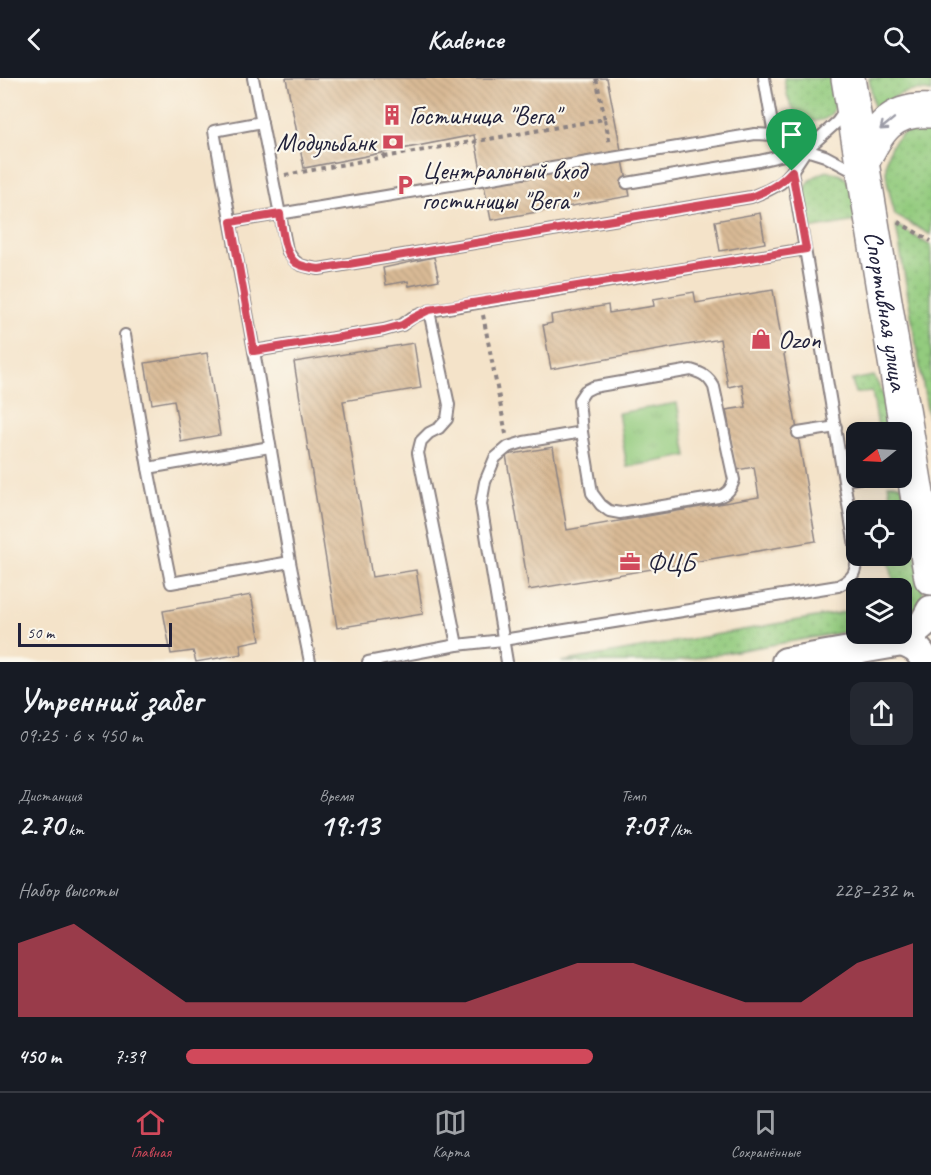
<!DOCTYPE html>
<html lang="ru">
<meta charset="utf-8">
<style>
body{margin:0;font-family:Caveat,sans-serif;background:#242831;color:#f1f3f6;height:100vh;display:flex;flex-direction:column;font-size:22px;white-space:nowrap}
*{box-sizing:border-box;margin:0}
p{font-size:20px;color:#9ea1a6}
.icon{flex:none;width:33px;height:33px;fill:none;stroke:currentColor;stroke-width:2;stroke-linecap:round;stroke-linejoin:round}
.map{position:relative;height:584px;overflow:hidden}
.details{display:flex;flex-direction:column;background:#171b24;flex:1}
.details>*{flex:none}
.needle{width:39px;rotate:252deg}
.buttons{position:absolute;left:846px;top:344px;display:grid;gap:12px}
.buttons a{display:grid;place-items:center;width:66px;height:66px;border-radius:12px;background:#171b24;box-shadow:0 3px 15px #0003;font-size:30px}
.scale{position:absolute;left:18px;bottom:15px;width:154px;box-sizing:border-box;padding-left:6px;border:3px solid #22223b;border-top:0;font-size:16px;line-height:21px;white-space:nowrap;color:#22223b;-webkit-text-stroke:4px #fbf7ec;paint-order:stroke}
.pin{position:absolute;display:grid;place-items:center;width:51px;height:51px;color:#fff;margin:-62px -26px;border-radius:50% 50% 50% 0;rotate:-45deg;box-shadow:0 0 6px #0007}
.pin .icon{rotate:45deg}
.round{display:grid;place-items:center;flex:none;width:63px;height:63px;border-radius:12px;background:#242831}
.overview{display:flex;align-items:center;justify-content:space-between;height:102px;padding:0 18px}
h1{font-size:33px;font-weight:700;line-height:45px}
.figures{display:grid;grid-template-columns:repeat(3,1fr);gap:9px;height:102px;padding:6px 18px}
.figures div{display:grid;align-content:center}
.figures b{font-size:30px;font-weight:700}
.figures small{font-size:16px;font-weight:400}
.figures p{font-size:16px}
.chart{height:168px;padding:12px 18px}
.chart p{display:flex;justify-content:space-between}
.chart svg{width:100%;height:108px;margin-top:6px;fill:#d1495b;opacity:.7}
ul{padding:0 18px;list-style:none;font-size:20px}
li{display:grid;grid-template-columns:96px 72px 1fr;align-items:center;height:45px}
li i{height:15px;border-radius:8px;background:#d1495b}
header{display:flex;justify-content:space-between;align-items:center;height:78px;padding:0 18px;background:#171b24;font-size:27px;font-weight:700}
.menu{display:flex;justify-content:space-around;align-items:center;height:84px;border-top:2px solid #363941;background:#171b24;font-size:16px;color:#9ea1a6}
.menu a{display:grid;justify-items:center;gap:3px}
.menu .current{color:#d1495b}
.map>svg:first-child{display:block}
</style>
<header><svg class="icon" aria-label="back" viewBox="0 0 24 24"><path d="M15 5l-7 7 7 7"/></svg>Kadence<svg class="icon" aria-label="search" viewBox="0 0 24 24"><circle cx="10" cy="10" r="6"/><path d="M15 15l6 6"/></svg></header>
<div class="map">
<svg width="931" height="584" viewBox="0 0 931 584">
<defs>
<pattern id="grass-dots" width="8" height="8" patternUnits="userSpaceOnUse" patternTransform="scale(1.5)"><rect width="8" height="8" fill="#93cb7e"/><path d="M2 2h.1M6 6h.1" fill="none" stroke="#7eae6e" stroke-width="1.8" stroke-linecap="round"/></pattern>
<pattern id="park-tufts" width="24" height="20" patternUnits="userSpaceOnUse" patternTransform="scale(1.5)"><rect width="24" height="20" fill="#93cb7e"/><path d="M3 7l-1-3M5 7V3M7 7l1-3M15 17l-1-3M17 17v-4M19 17l1-3" fill="none" stroke="#7eae6e"/></pattern>
<pattern id="building-back-hatch" width="6" height="6" patternUnits="userSpaceOnUse" patternTransform="scale(1.5)"><rect width="6" height="6" fill="#d9ba95"/><path d="M-1 5l2 2M0 0l6 6M5-1l2 2" fill="none" stroke="#baa081"/></pattern>
</defs>
<rect width="100%" height="100%" fill="#fbf7ec"/>
<filter id="ink" filterUnits="userSpaceOnUse"><feTurbulence type="fractalNoise" baseFrequency=".0167" numOctaves="2"/><feDisplacementMap in="SourceGraphic" scale="12" xChannelSelector="R" yChannelSelector="G"/><feConvolveMatrix kernelMatrix="1 2 1 2 8 2 1 2 1" color-interpolation-filters="sRGB"/></filter>
<filter id="wash" filterUnits="userSpaceOnUse"><feTurbulence type="fractalNoise" baseFrequency=".008" numOctaves="4" result="noise"/><feDisplacementMap in="SourceGraphic" scale="24" xChannelSelector="R" yChannelSelector="G"/><feGaussianBlur stdDeviation="1.35" result="paint"/><feColorMatrix in="noise" values="0 0 0 0 0 0 0 0 0 0 0 0 0 0 0 0 0 1.4 0 .05"/><feComposite in="paint" operator="in"/></filter>
<g filter="url(#wash)">
<rect width="100%" height="100%" fill="#f4e3c9"/>
<!-- grass -->
<g fill="url(#grass-dots)" stroke="#5a765c" stroke-width="1.5">
<path d="M784 0H836C836 9 838 20 835 28 829 48 804 46 794 32 787 22 786 11 784 0Z"/>
<path d="M869 0H931V14C918 10 899 14 889 23 885 27 884 30 878 32L874 30Z"/>
<path d="M922 48 931 49V157L895 137C890 114 878 85 894 64 902 55 910 50 922 48Z"/>
<path d="M828 93C857 97 853 120 857 143L809 151C805 125 795 102 828 93Z"/>
<polygon points="896,147 931,168 931,354"/>
<polygon points="874,298 891,332 896,354 879,354 872,313 855,315 852,302"/>
<polygon points="888,406 894,406 902,408 923,513 923,521 911,542 902,544 902,510 888,510 888,508 894,506 889,482 901,480 902,477 902,432 893,432"/>
<polygon points="856,532 856,552 673,584 561,584"/>
</g>
<!-- park -->
<polygon fill="url(#park-tufts)" stroke="#5a765c" stroke-width="1.5" points="677,325 687,378 627,389 618,335"/>
<g id="blocks">
<!-- building -->
<g fill="url(#building-back-hatch)">
<polygon points="286,0 607,0 630,118 491,142 474,57 304,90"/>
<polygon points="760,135 765,165 720,173 715,143"/>
<polygon points="434,179 439,202 409,208 408,203 386,207 383,190"/>
<polygon points="773,212 816,463 529,512 506,377 553,369 567,452 759,419 754,389 737,392 726,332 746,329 742,306 728,309 720,261 551,291 543,247 552,245 551,237 608,227 609,235 654,228 653,221 694,214 696,225"/>
<polygon points="414,265 421,310 343,323 372,499 416,492 423,536 337,550 294,284"/>
<polygon points="207,275 220,357 181,364 174,322 152,326 145,285"/>
<polygon points="251,517 260,562 240,566 242,576 196,584 193,573 171,576 163,533"/>
</g>
</g>
</g>
<g filter="url(#ink)">
<use href="#blocks" fill-opacity="0" stroke="#8b8282" stroke-width="1.5"/>
<g fill="none" stroke-linecap="round" stroke-linejoin="round">
<!-- lane casing -->
<g stroke="#8b8282" stroke-width="14">
<g id="lane">
<path d="M253 0 287 172C296 188 301 188 319 191L751 119 768 112 781 105 792 93 806 72 837 44 846 31"/>
<polyline points="764,0 774,57"/>
<polyline points="262,44 214,53 254,273 290,484 310,584"/>
<polyline points="792,93 805,171"/>
<polyline points="627,105 759,83 806,72"/>
<polyline points="231,144 755,56 774,57 806,72 825,78 857,95"/>
<polyline points="429,233 449,327 447,341 439,350 429,355 421,363 418,375 457,567"/>
<polyline points="125,257 148,390 270,369"/>
<polyline points="254,273 384,252 402,247 413,239 429,233 805,171 856,474"/>
<path d="M691 292C702 295 708 298 714 309L734 402C731 411 728 416 718 419L620 435 609 433 601 427 592 415 582 354 579 322 585 313 593 309Z"/>
<polyline points="798,355 836,349"/>
<polyline points="148,390 171,505 290,484"/>
<polyline points="845,402 866,399"/>
<path d="M368 584 457 567 503 562 838 508C854 500 856 495 857 477"/>
<polyline points="507,584 481,426 485,404 495,380 508,369 524,364 582,354"/>
</g>
</g>
<!-- secondary casing -->
<g stroke="#8b8282" stroke-width="32">
<g id="secondary">
<path d="M902 564C913 568 921 572 925 584"/>
<polyline points="786,584 902,564 924,545 931,532"/>
</g>
</g>
<!-- primary casing -->
<g stroke="#8b8282" stroke-width="36">
<g id="primary">
<path id="s1" d="M848 0 931 500"/>
<path d="M862 85C878 52 890 30 931 33"/>
</g>
</g>
<!-- path -->
<g stroke="#8b8282" stroke-width="4" stroke-dasharray="4.5 4.5" stroke-linecap="butt">
<polyline points="605,41 610,67"/>
<polyline points="384,79 605,41 596,0"/>
<polyline points="285,97 384,79 383,75"/>
<polyline points="898,144 931,163"/>
<polyline points="483,237 506,356"/>
</g>
<!-- lane -->
<use href="#lane" stroke="#fff" stroke-width="10"/>
<!-- secondary -->
<use href="#secondary" stroke="#fff" stroke-width="28"/>
<!-- primary -->
<use href="#primary" stroke="#fff" stroke-width="33"/>
</g>
<!-- one-way arrows -->
<defs><path id="oneway-shaft" d="M-6 0H5M1.5-3L5.5 0L1.5 3" fill="none" stroke-width="1.6" stroke-linecap="round" stroke-linejoin="round" transform="scale(1.5)"/></defs>
<use stroke="#9c9ca7" href="#oneway-shaft" transform="translate(887 46) rotate(141)"/>
</g>
<g fill="none" stroke-linecap="round" stroke-linejoin="round" filter="url(#ink)">
<!-- route casing -->
<g stroke="#fff" stroke-width="12">
<path id="route" d="M792 93 806 171 429 232 413 240 402 247 384 252 254 273 231 144 280 136C282 149 284 177 296 185 303 189 311 190 319 191L751 119C770 111 778 108 792 93Z"/>
</g>
<!-- route -->
<use href="#route" stroke="#d1495b" stroke-width="8"/>
</g>
<!-- icons -->
<defs>
<g id="building-bare" transform="scale(1.62)"><path d="M-4-6H4V6H1V3H-1V6H-4ZM-2.5-4.3h1.7v1.8h-1.7ZM.8-4.3h1.7v1.8H.8ZM-2.5-1h1.7V.8h-1.7ZM.8-1h1.7V.8H.8Z" fill="#d1495b" stroke="#fbf7ec" stroke-width="2.5" paint-order="stroke"/></g>
<g id="bank-bare" transform="scale(1.62)"><path d="M-6-4H6V4H-6ZM0-2.3a2.3 2.3 0 1 0 0 4.6a2.3 2.3 0 1 0 0-4.6Z" fill="#d1495b" stroke="#fbf7ec" stroke-width="2.5" paint-order="stroke"/></g>
<g id="parking-bare" transform="scale(1.62)"><path d="M-3.5-5.5H1a3.5 3.5 0 0 1 0 7H-1V5.5H-3.5ZM-1-3.4V-.6H.8a1.4 1.4 0 0 0 0-2.8Z" fill="#d1495b" stroke="#fbf7ec" stroke-width="2.5" paint-order="stroke"/></g>
<g id="shop-bare" transform="scale(1.62)"><path d="M-5-2.5h2.3a2.7 3.5 0 0 1 5.4 0H5L5.5 6h-11ZM-1.5-2.5h3a1.5 2.3 0 0 0-3 0Z" fill="#d1495b" stroke="#fbf7ec" stroke-width="2.5" paint-order="stroke"/></g>
<g id="office-bare" transform="scale(1.62)"><path d="M-6-3h4V-5.5h4V-3h4V5H-6ZM-1-4.5V-3h2v-1.5ZM-6 0V1H6V0Z" fill="#d1495b" stroke="#fbf7ec" stroke-width="2.5" paint-order="stroke"/></g>
</defs>
<g fill-rule="evenodd">
<use href="#building-bare" x="392" y="37"/>
<use href="#bank-bare" x="393" y="64"/>
<use href="#parking-bare" x="405" y="107"/>
<use href="#shop-bare" x="761" y="261"/>
<use href="#office-bare" x="630" y="484"/>
</g>
<g text-anchor="middle" stroke-width="4.5" stroke-linejoin="round" paint-order="stroke">
<!-- poi labels -->
<g font-size="26" fill="#22223b" stroke="#fbf7ec" text-anchor="start">
<text x="409" y="46">Гостиница "Вега"</text>
<text x="376" y="73" text-anchor="end">Модульбанк</text>
<text x="422" y="101">Центральный вход<tspan x="422" dy="30">гостиницы "Вега"</tspan></text>
<text x="778" y="270">Ozon</text>
<text x="647" y="493">ФЦБ</text>
</g>
<!-- street labels -->
<g font-size="26" fill="#22223b" stroke="#fbf7ec">
<text dy="9" stroke="none"><textPath href="#s1" startOffset="236">Спортивная улица</textPath></text>
</g>
</g>
</svg>
<div class="buttons">
<a><svg class="needle" viewBox="-14 -14 28 28"><path d="M0-13l5 13h-10z" fill="#e53935"/><path d="M0 13l5-13h-10z" fill="#9ea1a6"/></svg></a>
<a><svg class="icon" aria-label="locate" viewBox="0 0 24 24"><circle cx="12" cy="12" r="6"/><path d="M12 2v4M12 18v4M2 12h4M18 12h4"/></svg></a>
<a><svg class="icon" aria-label="layers" viewBox="0 0 24 24"><path d="M12 4l9 5-9 5-9-5zM3 14l9 5 9-5"/></svg></a>
</div>
<div class="scale">50 m</div>
<div class="pin" style="left:792px;top:93px;background:#1e9e55"><svg class="icon" aria-label="arrive" viewBox="0 0 24 24"><path d="M6 21V4h12l-3 4 3 4H6"/></svg></div>
</div>
<section class="details">
<div class="overview"><div><h1>Утренний забег</h1><p>09:25 · 6 × 450 m</p></div><a class="round"><svg class="icon" aria-label="share" viewBox="0 0 24 24"><path d="M12 15V3M7 8l5-5 5 5M5 13v7h14v-7"/></svg></a></div>
<div class="figures">
<div><p>Дистанция</p><b>2.70<small> km</small></b></div>
<div><p>Время</p><b>19:13</b></div>
<div><p>Темп</p><b>7:07<small> /km</small></b></div>
</div>
<div class="chart"><p><span>Набор высоты</span>228–232 m</p>
<svg viewBox="0 0 160 44" preserveAspectRatio="none"><path d="M0 44V14L10 6L20 22L30 38L40 38L50 38L60 38L70 38L80 38L90 30L100 22L110 22L120 30L130 38L140 38L150 22L160 14V44z"/></svg>
</div>
<ul>
<li><b>450 m</b>7:39<i style="width:56%"></i></li>
</ul>
</section>
<nav class="menu">
<a class="current"><svg class="icon" aria-label="home" viewBox="0 0 24 24"><path d="M3 11l9-7 9 7M6 9v11h12V9"/></svg>Главная</a>
<a><svg class="icon" aria-label="map" viewBox="0 0 24 24"><path d="M3 6l6-2 6 2 6-2v14l-6 2-6-2-6 2zM9 4v14M15 6v14"/></svg>Карта</a>
<a><svg class="icon" aria-label="saved" viewBox="0 0 24 24"><path d="M7 4h10v16l-5-4-5 4z"/></svg>Сохранённые</a>
</nav>
